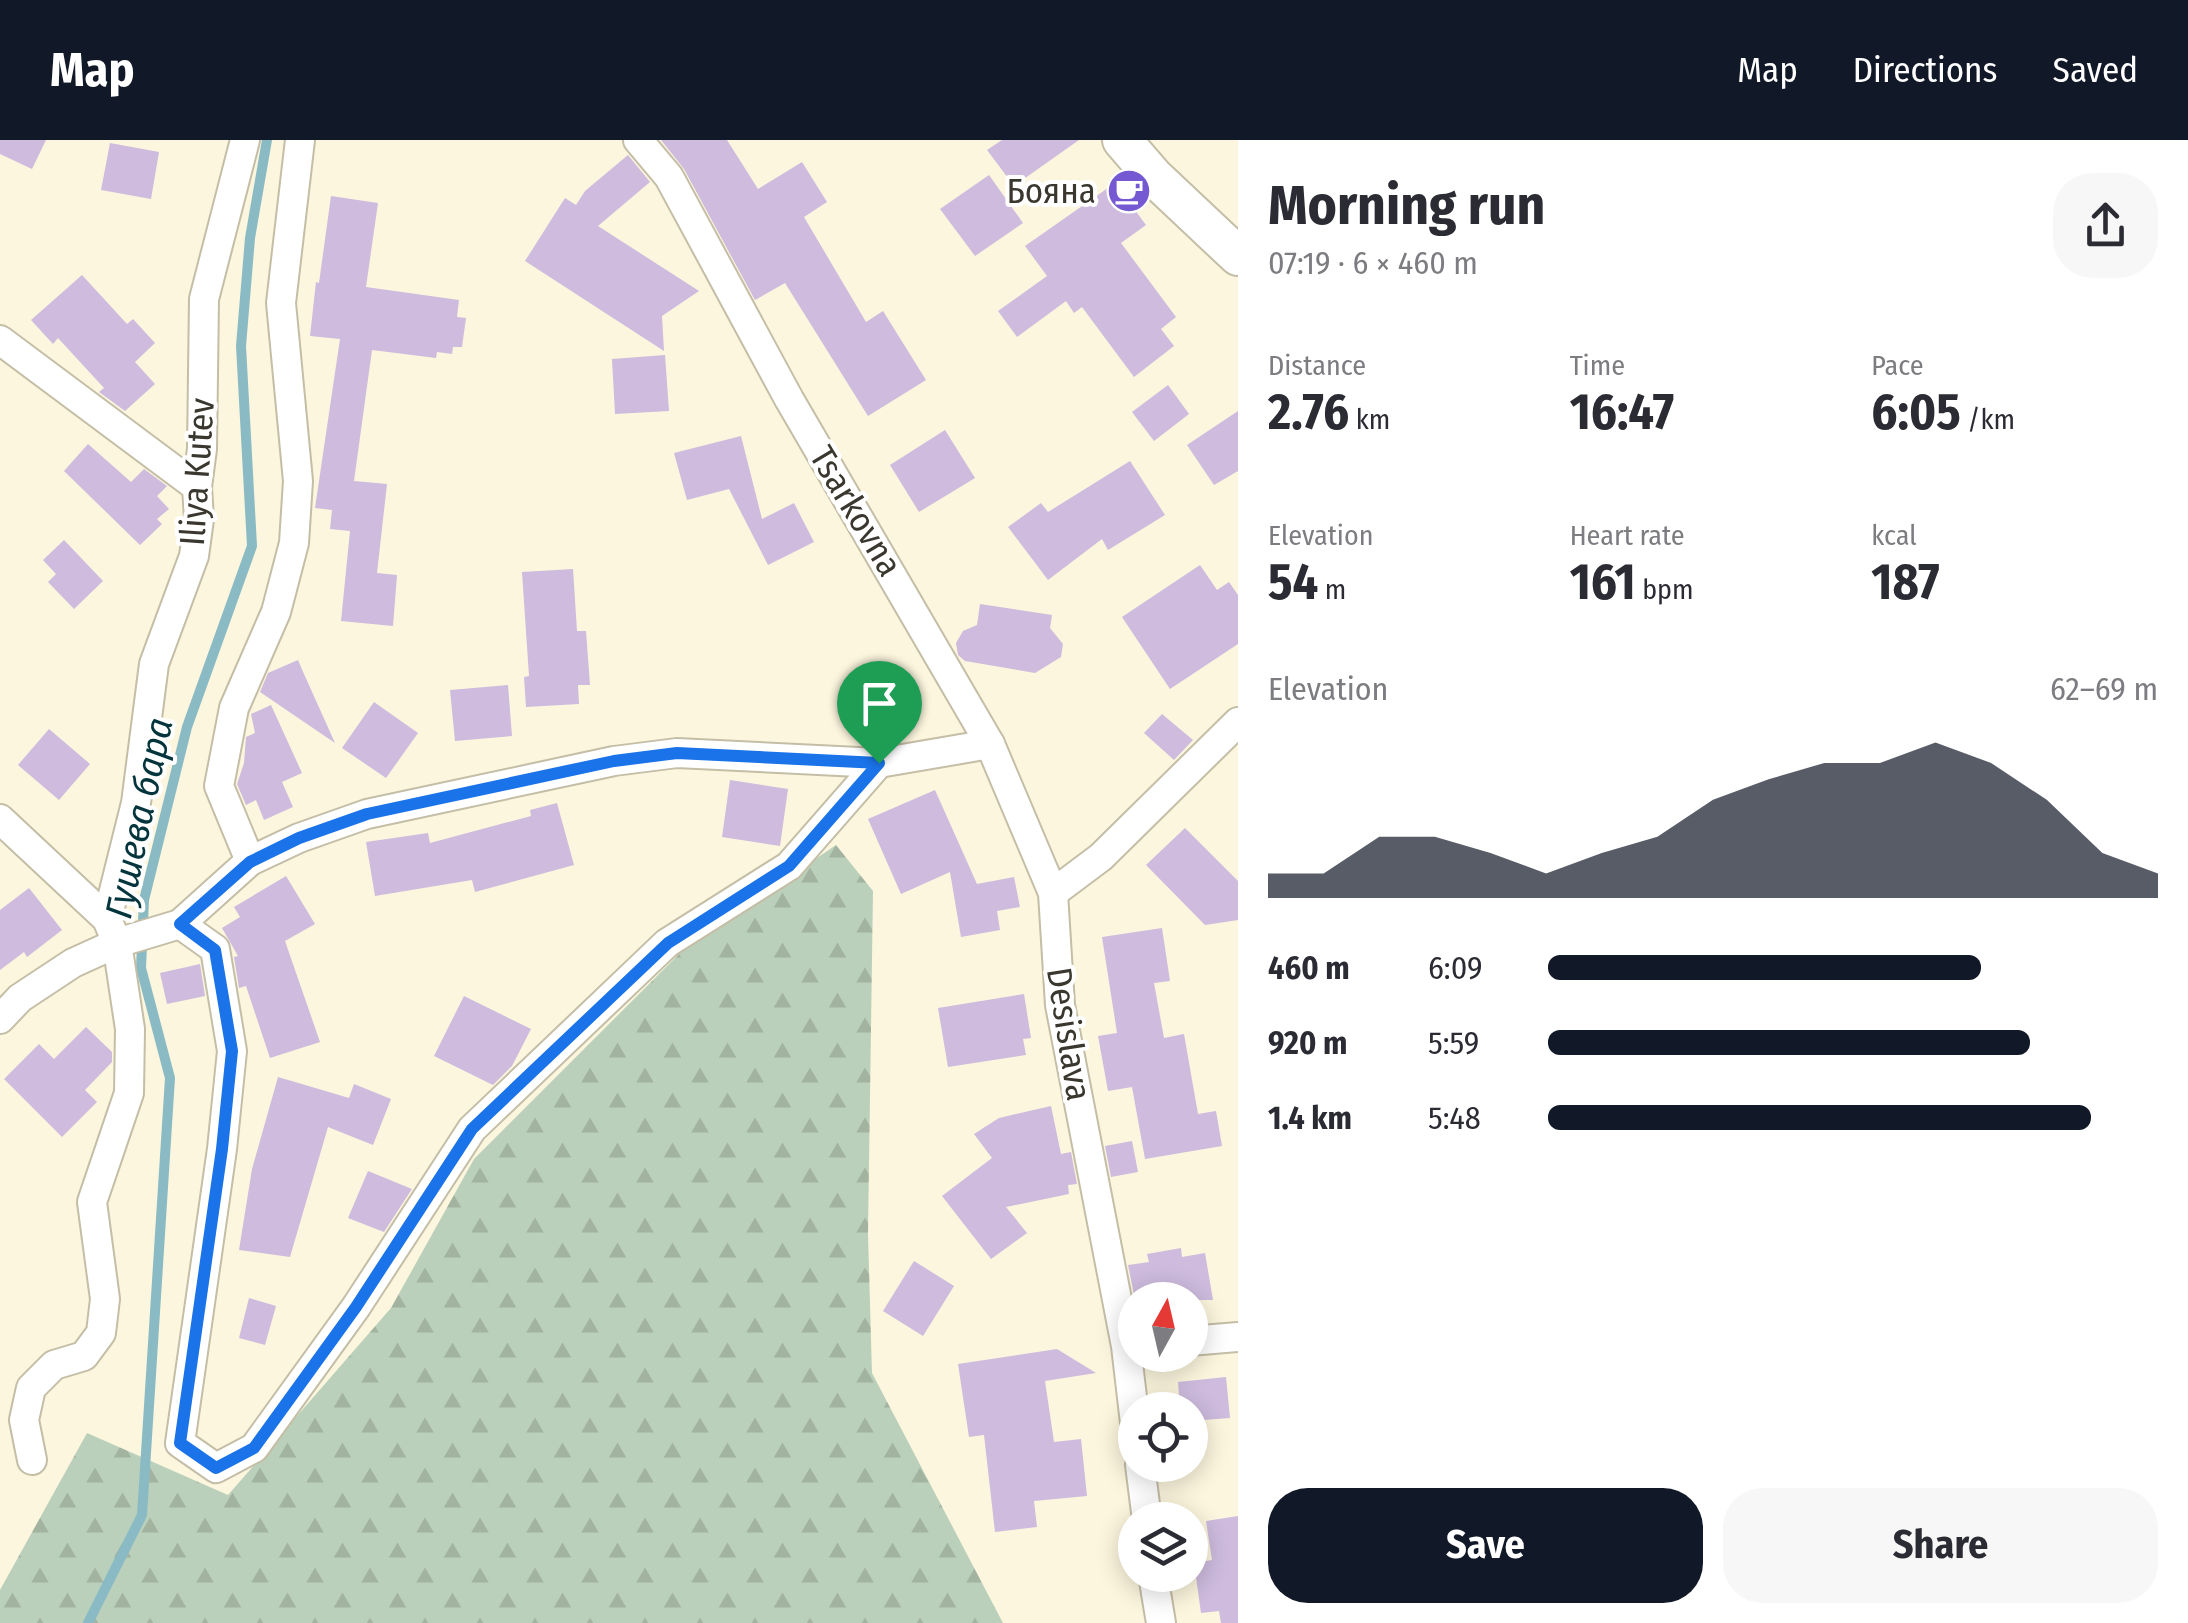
<!DOCTYPE html>
<meta charset="utf-8">
<style>
body{margin:0;font-family:"Fira Sans Condensed",sans-serif;background:#f7f7f7;color:#2b2b33;height:100vh;display:flex;flex-direction:column;font-size:38px;white-space:nowrap}
*{box-sizing:border-box;margin:0}
p{font-size:32px;color:#7c7c81}
.icon{flex:none;width:55px;height:55px;fill:none;stroke:currentColor;stroke-width:2;stroke-linecap:round;stroke-linejoin:round}
.map{position:relative;flex:1;overflow:hidden}
.drawer{display:flex;flex-direction:column;background:#fff;width:950px}
.drawer>*{flex:none}
.needle{width:65px;rotate:8deg}
.buttons{position:absolute;left:1118px;top:1142px;display:grid;gap:20px}
.buttons a{display:grid;place-items:center;width:90px;height:90px;border-radius:50%;background:#fff;box-shadow:0 5px 25px #0003;font-size:50px}
.pin{position:absolute;display:grid;place-items:center;width:85px;height:85px;color:#fff;margin:-102px -42px;border-radius:50% 50% 50% 0;rotate:-45deg;box-shadow:0 0 10px #0007}
.pin .icon{rotate:45deg}
.round{display:grid;place-items:center;flex:none;width:105px;height:105px;border-radius:40px;background:#f7f7f7}
.summary{display:flex;align-items:center;justify-content:space-between;height:170px;padding:0 30px}
h1{font-size:55px;font-weight:700;line-height:75px}
.figures{display:grid;grid-template-columns:repeat(3,1fr);gap:15px;height:170px;padding:10px 30px}
.figures div{display:grid;align-content:center}
.figures b{font-size:50px;font-weight:700}
.figures small{font-size:28px;font-weight:400}
.figures p{font-size:28px}
.chart{height:280px;padding:20px 30px}
.chart p{display:flex;justify-content:space-between}
.chart svg{width:100%;height:180px;margin-top:10px;fill:#111827;opacity:.7}
.cta{display:flex;gap:20px;margin-top:auto;padding:20px 30px}
.cta a{flex:1;height:115px;border-radius:40px;background:#111827;color:#fff;font-size:40px;font-weight:700;line-height:115px;text-align:center}
.cta a+a{background:#f7f7f7;color:#2b2b33}
ul{padding:0 30px;list-style:none;font-size:32px}
li{display:grid;grid-template-columns:160px 120px 1fr;align-items:center;height:75px}
li i{height:25px;border-radius:12px;background:#111827}
header{display:flex;align-items:center;gap:60px;box-sizing:border-box;height:140px;padding:0 50px;background:#111827;color:#fff}
header strong{font-size:48px}
nav{display:flex;gap:55px;margin-inline-start:auto;font-size:35px}
main{display:flex;flex:1;min-height:0}
.map>svg:first-child{display:block}
</style>
<header>
<strong>Map</strong>
<nav><a>Map</a><a>Directions</a><a>Saved</a></nav>
</header>
<main>
<div class="map">
<svg width="1238" height="1483" viewBox="0 0 1238 1483">
<defs>
<pattern id="forest-firs" width="22" height="20" patternUnits="userSpaceOnUse" patternTransform="scale(2.5)"><rect width="22" height="20" fill="#bbd0ba"/><path d="M5 1l3.5 6h-7zM16 11l3.5 6h-7z" fill="#a2b3a0"/></pattern>
</defs>
<rect width="100%" height="100%" fill="#fcf6de"/>
<!-- forest -->
<polygon fill="url(#forest-firs)" points="836,705 873,751 868,1094 872,1233 1003,1483 0,1483 0,1450 87,1293 228,1355 391,1168 474,1019 686,807"/>
<g fill="none" stroke-linecap="round" stroke-linejoin="round">
<!-- stream -->
<polyline stroke="#8abac3" stroke-width="10" points="88,1483 142,1375 170,938 141,828 144,760 187,587 252,406 241,206 250,98 267,0"/>
</g>
<!-- building -->
<g fill="#cebbde">
<polygon points="0,0 46,0 32,29 0,14"/>
<polygon points="661,0 727,0 758,49 802,22 827,62 804,77 866,182 883,171 926,240 868,276 785,143 755,160 684,29"/>
<polygon points="1002,0 1079,0 1014,46 987,10"/>
<polygon points="110,3 159,12 151,59 101,50"/>
<polygon points="628,15 650,42 598,86 699,151 662,176 664,211 525,121 565,58 576,65 585,51"/>
<polygon points="989,35 1023,83 975,116 940,69"/>
<polygon points="1115,43 1146,85 1121,103 1176,177 1161,189 1174,206 1134,237 1082,167 1074,173 1066,161 1017,197 998,171 1047,136 1025,106"/>
<polygon points="331,56 378,63 366,147 459,160 457,177 466,178 462,207 453,207 452,214 437,212 436,218 372,210 354,341 387,344 377,433 397,435 393,486 341,481 350,391 330,389 332,370 315,368 340,199 310,196 316,142 319,143"/>
<polygon points="82,135 127,184 133,179 155,203 135,222 155,244 125,271 99,252 104,248 58,198 53,204 31,180"/>
<polygon points="665,215 669,271 615,274 612,219"/>
<polygon points="1168,245 1189,274 1154,301 1132,272"/>
<polygon points="1238,271 1238,331 1214,345 1187,305"/>
<polygon points="945,290 975,338 919,372 890,325"/>
<polygon points="741,296 762,379 794,363 814,402 768,425 729,349 687,360 674,313"/>
<polygon points="88,304 131,342 144,329 167,346 157,356 169,369 157,379 162,384 140,405 64,331"/>
<polygon points="1130,321 1165,375 1108,410 1102,399 1048,440 1008,387 1041,363 1048,372"/>
<polygon points="64,400 103,441 74,469 48,442 56,434 43,420"/>
<polygon points="1200,425 1217,450 1229,442 1238,455 1238,504 1170,549 1122,477"/>
<polygon points="573,429 577,491 586,491 590,545 578,545 579,564 526,567 524,537 529,536 522,432"/>
<polygon points="980,464 1052,475 1050,488 1063,504 1061,517 1035,533 965,521 958,515 956,503 963,491 977,485"/>
<polygon points="298,520 304,534 335,603 260,552 268,533"/>
<polygon points="508,545 512,596 455,601 450,550"/>
<polygon points="374,562 418,593 386,638 342,608"/>
<polygon points="271,565 302,633 282,642 293,667 264,680 256,660 246,665 237,644 244,623 246,597 255,593 251,574"/>
<polygon points="1162,574 1193,600 1174,620 1144,593"/>
<polygon points="49,589 90,624 59,660 18,625"/>
<polygon points="730,640 788,649 780,706 722,697"/>
<polygon points="935,650 977,744 1014,737 1020,767 997,771 1000,790 961,797 950,732 901,754 868,679"/>
<polygon points="557,663 574,725 475,752 472,740 375,756 366,702 428,693 430,703 531,676 530,670"/>
<polygon points="1185,688 1238,741 1238,780 1205,785 1146,725"/>
<polygon points="286,736 315,784 285,801 320,902 270,918 246,846 239,848 234,817 238,816 222,788 240,777 234,767"/>
<polygon points="29,748 62,790 27,817 24,812 0,830 0,770"/>
<polygon points="1162,788 1170,841 1154,843 1164,898 1184,894 1198,974 1216,971 1222,1006 1145,1019 1132,947 1108,951 1098,896 1117,893 1102,797"/>
<polygon points="200,824 205,856 167,864 160,833"/>
<polygon points="1024,854 1031,898 1023,899 1026,915 948,927 938,868"/>
<polygon points="464,856 531,889 512,926 493,945 434,916"/>
<polygon points="86,887 112,912 112,922 85,950 97,962 62,997 4,939 39,904 54,919"/>
<polygon points="278,937 349,958 354,944 391,959 373,1005 328,987 290,1117 239,1110 252,1029"/>
<polygon points="1051,966 1061,1014 1071,1012 1077,1044 1068,1045 1069,1054 1006,1067 1027,1093 991,1119 942,1056 992,1018 974,994 999,978"/>
<polygon points="1132,1001 1138,1032 1111,1037 1105,1006"/>
<polygon points="368,1031 412,1049 384,1092 348,1078"/>
<polygon points="1181,1108 1182,1117 1205,1113 1213,1160 1135,1160 1128,1125 1149,1122 1147,1114"/>
<polygon points="914,1121 954,1146 923,1196 883,1171"/>
<polygon points="249,1158 276,1166 265,1205 239,1198"/>
<polygon points="1057,1209 1096,1233 1045,1241 1054,1302 1081,1299 1087,1356 1034,1361 1037,1387 995,1392 984,1295 969,1297 958,1224"/>
<polygon points="1226,1237 1230,1278 1190,1281 1190,1270 1180,1270 1178,1242"/>
<polygon points="1238,1376 1238,1483 1221,1483 1219,1471 1201,1473 1194,1423 1212,1420 1206,1381"/>
</g>
<g fill="none" stroke-linecap="round" stroke-linejoin="round">
<!-- street casing -->
<g stroke="#c4bea7" stroke-width="32">
<g id="street">
<polyline points="638,0 669,37 789,259 990,604 1053,753 1060,865 1126,1206 1135,1283"/>
<polyline points="0,200 197,347"/>
<polyline points="0,679 107,779 117,803 130,889 129,953 92,1062 105,1159 101,1193 84,1216 54,1225 31,1248 24,1280 32,1320"/>
<polyline points="250,721 219,646 234,568 276,472 294,403 298,341 281,163 300,0"/>
<polyline points="1053,753 1101,717 1238,582"/>
<polyline points="107,779 136,663 154,524 194,416 199,379 197,347 202,309 204,159 245,0"/>
<polyline points="180,784 215,809 232,911 222,1009 180,1303 216,1328 254,1308 356,1167 472,989 667,803 789,726 879,623"/>
<polyline points="0,879 20,858 73,823 117,803 180,784 250,721 299,698 367,674 614,621 677,613 879,623 990,604"/>
<polyline points="1190,1201 1238,1197"/>
<polyline points="1140,1325 1147,1380"/>
<polyline points="1153,1435 1161,1483"/>
</g>
</g>
<!-- secondary casing -->
<g stroke="#c4bea7" stroke-width="42">
<polyline id="secondary" points="1122,0 1153,36 1238,116"/>
</g>
<!-- street -->
<use href="#street" stroke="#fff" stroke-width="28"/>
<!-- secondary -->
<use href="#secondary" stroke="#fff" stroke-width="38"/>
</g>
<g fill="none" stroke-linecap="round" stroke-linejoin="round">
<!-- route casing -->
<g stroke="#fff" stroke-width="20">
<polygon id="route" points="677,613 879,623 789,726 668,803 472,989 356,1167 254,1308 216,1328 180,1303 222,1009 232,911 215,810 180,784 250,722 299,698 367,674 614,621"/>
</g>
<!-- route -->
<use href="#route" stroke="#1a73e8" stroke-width="12"/>
</g>
<!-- icons -->
<defs>
<g id="cafe-disc" transform="scale(2.25)"><circle r="9.5" fill="#7559d3" stroke="#fff"/><path d="M-5.5-4.5H6V0H3Q3 3.5 0 3.5H-2.5Q-5.5 3.5-5.5 0ZM3-3.2v2h1.7v-2ZM-6 4.5H4V6H-6Z" fill="#fff"/></g>
</defs>
<g fill-rule="evenodd">
<use href="#cafe-disc" x="1129" y="51"/>
</g>
<g text-anchor="middle" stroke-width="8" stroke-linejoin="round" paint-order="stroke">
<!-- poi labels -->
<g font-size="35" fill="#39372e" stroke="#fff" text-anchor="end">
<text x="1096" y="63">Бояна</text>
</g>
<!-- street labels -->
<g font-size="35" fill="#39372e" stroke="#fff">
<text transform="translate(197 332) rotate(-86)" y="12">Iliya Kutev</text>
<text transform="translate(856 371) rotate(59)" y="12">Tsarkovna</text>
<text transform="translate(1069 894) rotate(81)" y="12">Desislava</text>
</g>
<!-- water labels -->
<g font-size="38" font-style="italic" fill="#04343c" stroke="#fff">
<text transform="translate(139 678) rotate(-78)" y="13">Гушева бара</text>
</g>
</g>
</svg>
<div class="buttons">
<a><svg class="needle" viewBox="-14 -14 28 28"><path d="M0-13l5 13h-10z" fill="#e53935"/><path d="M0 13l5-13h-10z" fill="#7c7c81"/></svg></a>
<a><svg class="icon" aria-label="locate" viewBox="0 0 24 24"><circle cx="12" cy="12" r="6"/><path d="M12 2v4M12 18v4M2 12h4M18 12h4"/></svg></a>
<a><svg class="icon" aria-label="layers" viewBox="0 0 24 24"><path d="M12 4l9 5-9 5-9-5zM3 14l9 5 9-5"/></svg></a>
</div>
<div class="pin" style="left:879px;top:623px;background:#1e9e55"><svg class="icon" aria-label="arrive" viewBox="0 0 24 24"><path d="M6 21V4h12l-3 4 3 4H6"/></svg></div>
</div>
<section class="drawer">
<div class="summary"><div><h1>Morning run</h1><p>07:19 · 6 × 460 m</p></div><a class="round"><svg class="icon" aria-label="share" viewBox="0 0 24 24"><path d="M12 15V3M7 8l5-5 5 5M5 13v7h14v-7"/></svg></a></div>
<div class="figures">
<div><p>Distance</p><b>2.76<small> km</small></b></div>
<div><p>Time</p><b>16:47</b></div>
<div><p>Pace</p><b>6:05<small> /km</small></b></div>
</div>
<div class="figures">
<div><p>Elevation</p><b>54<small> m</small></b></div>
<div><p>Heart rate</p><b>161<small> bpm</small></b></div>
<div><p>kcal</p><b>187</b></div>
</div>
<div class="chart"><p><span>Elevation</span>62–69 m</p>
<svg viewBox="0 0 160 44" preserveAspectRatio="none"><path d="M0 44V38L10 38L20 29L30 29L40 33L50 38L60 33L70 29L80 20L90 15L100 11L110 11L120 6L130 11L140 20L150 33L160 38V44z"/></svg>
</div>
<ul>
<li><b>460 m</b>6:09<i style="width:71%"></i></li>
<li><b>920 m</b>5:59<i style="width:79%"></i></li>
<li><b>1.4 km</b>5:48<i style="width:89%"></i></li>
</ul>
<div class="cta"><a>Save</a><a>Share</a></div>
</section>
</main>
